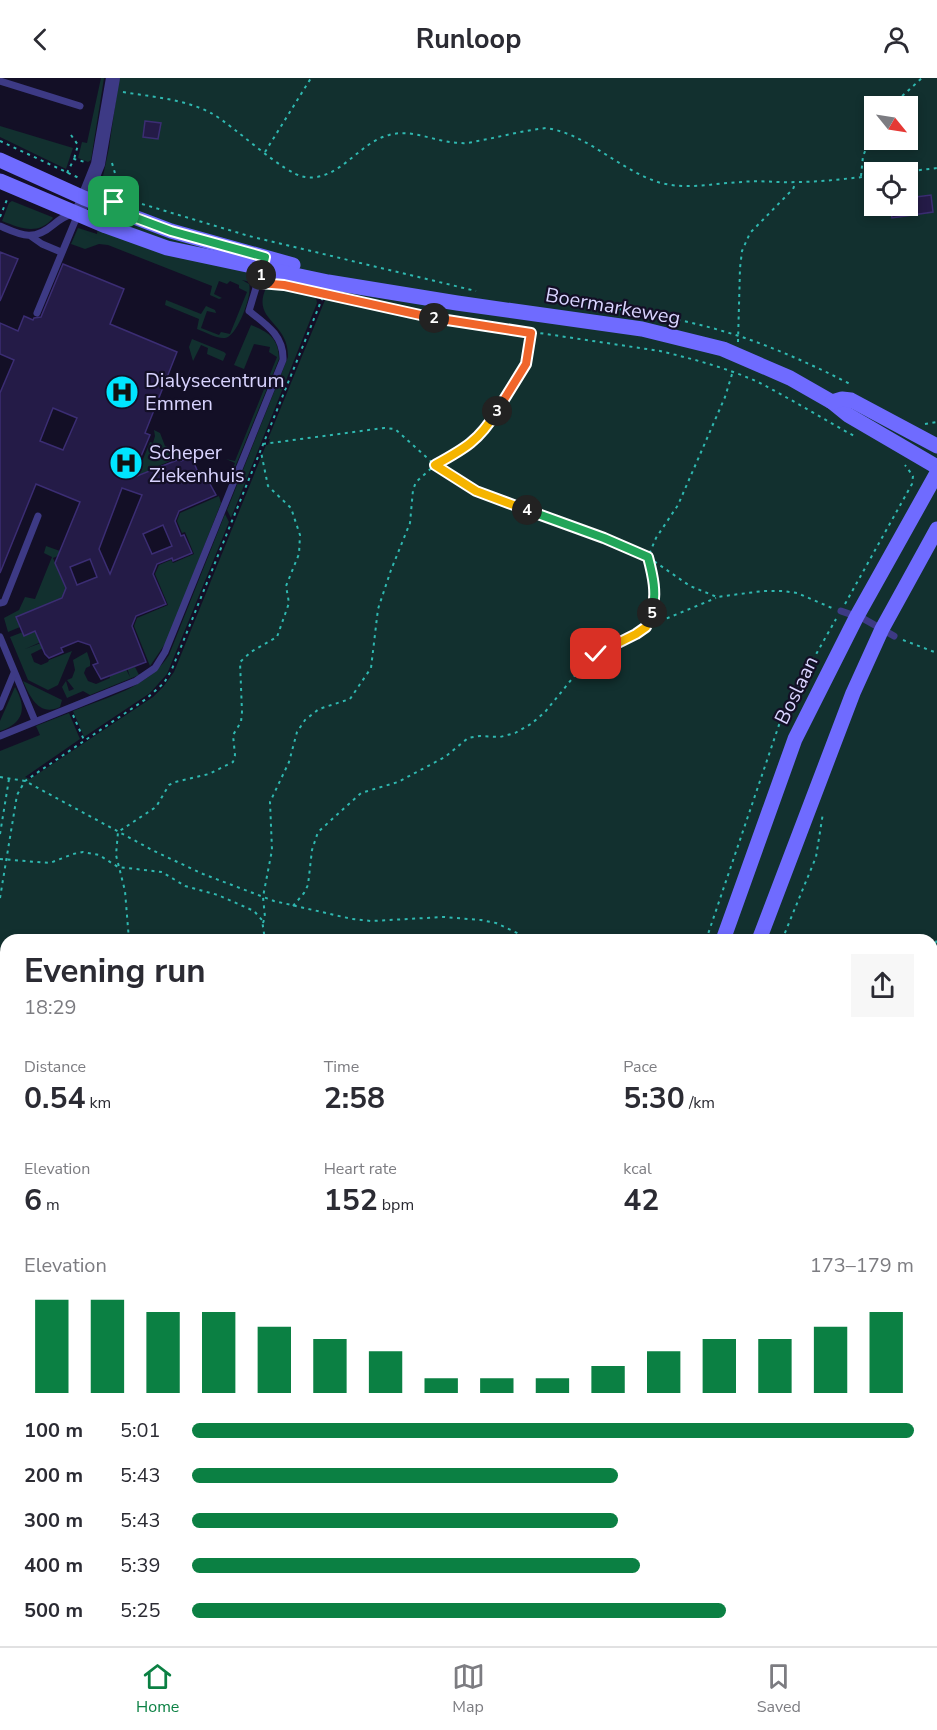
<!DOCTYPE html>
<meta charset="utf-8">
<style>
body{margin:0;font-family:"Nunito Sans",sans-serif;background:#f7f7f7;color:#2b2b33;height:100vh;display:flex;flex-direction:column;font-size:22px;white-space:nowrap}
*{box-sizing:border-box;margin:0}
p{font-size:20px;color:#7c7c81}
.icon{flex:none;width:33px;height:33px;fill:none;stroke:currentColor;stroke-width:2;stroke-linecap:round;stroke-linejoin:round}
.map{position:relative;flex:1;overflow:hidden}
.details{position:absolute;left:0px;top:856px;width:938px;height:712px;display:flex;flex-direction:column;background:#fff;border-radius:18px 18px 0 0;box-shadow:0 3px 9px #0003}
.details>*{flex:none}
.needle{width:39px;rotate:120deg}
.controls{position:absolute;left:864px;top:18px;display:grid;gap:12px}
.controls a{display:grid;place-items:center;width:54px;height:54px;border-radius:0px;background:#fff;box-shadow:0 3px 9px #0003;font-size:30px}
.pin{position:absolute;display:grid;place-items:center;width:51px;height:51px;color:#fff;margin:-26px;border-radius:12px;box-shadow:0 3px 9px #0006}
.km{position:absolute;width:30px;height:30px;margin:-15px;border-radius:50%;background:#222;color:#fff;font-size:16px;line-height:30px;text-align:center}
.round{display:grid;place-items:center;flex:none;width:63px;height:63px;border-radius:0px;background:#f7f7f7}
.headline{display:flex;align-items:center;justify-content:space-between;height:102px;padding:0 24px}
h1{font-size:33px;font-weight:700;line-height:45px}
.stats{display:grid;grid-template-columns:repeat(3,1fr);gap:9px;height:102px;padding:6px 24px}
.stats div{display:grid;align-content:center}
.stats b{font-size:30px;font-weight:700}
.stats small{font-size:16px;font-weight:400}
.stats p{font-size:16px}
.chart{height:168px;padding:12px 24px}
.chart p{display:flex;justify-content:space-between}
.chart svg{width:100%;height:108px;margin-top:6px;stroke:#0b8043;stroke-width:6}
ul{padding:0 24px;list-style:none;font-size:20px}
li{display:grid;grid-template-columns:96px 72px 1fr;align-items:center;height:45px}
li i{height:15px;border-radius:8px;background:#0b8043}
header{display:flex;justify-content:space-between;align-items:center;height:78px;padding:0 24px;background:#fff;font-size:27px;font-weight:700}
.tabs{display:flex;justify-content:space-around;align-items:center;height:84px;border-top:2px solid #e1e1e2;background:#fff;font-size:16px;color:#7c7c81}
.tabs a{display:grid;justify-items:center;gap:3px}
.tabs .current{color:#0b8043}
.map>svg:first-child{display:block}
</style>
<header><svg class="icon" aria-label="back" viewBox="0 0 24 24"><path d="M15 5l-7 7 7 7"/></svg>Runloop<svg class="icon" aria-label="person" viewBox="0 0 24 24"><circle cx="12" cy="8" r="4"/><path d="M4 21q1-7 8-7t8 7"/></svg></header>
<div class="map">
<svg width="937" height="1568" viewBox="0 0 937 1568">
<rect width="100%" height="100%" fill="#130f26"/>
<!-- green -->
<g fill="#12302f" fill-rule="evenodd">
<polygon points="101,0 104,0 91,82 88,84 78,80 82,64 87,65"/>
<path d="M119 0H937V1568H0V673L40 657 36 648 69 635 80 661 25 699 30 701 153 619 163 609 174 594 266 367H268L270 361H268L325 222 316 220 317 225 231 440 227 432 288 279C289 243 251 243 266 210L273 209 242 202 249 206C253 216 237 259 225 260 217 261 205 254 197 251L199 241 165 227 166 222 201 236 206 228 215 232 216 235 207 233 201 250 219 257 221 254 230 256 247 214 239 210V207L230 203 227 206 219 203 214 216 222 220 219 221 210 217 212 208 108 167 99 166 85 171 71 166 78 150 97 156 104 106 103 98 109 70ZM874 28H908V62H874ZM874 94H908V128H874ZM6 862H932V1563H6Z"/>
<polygon points="0,48 73,70 66,91 0,59"/>
<path d="M12 123 52 139 53 140C38 158 20 150 2 143L9 125Z"/>
<path d="M251 247C269 254 279 261 279 281L231 399H229L235 385 226 381 235 383 277 279 269 274 270 269 254 266 244 291 234 287Z"/>
<polygon points="192,261 224,274 226,276 223,283 207,276 208,270 201,267 193,283 189,269"/>
<polygon points="154,352 160,355 165,368 176,372 179,379 154,390 180,381 155,391 148,399 146,394 139,397 135,407 121,383 139,391 150,364 153,365 155,358"/>
<polygon points="219,418 221,425 167,563 150,588 134,548 137,540 168,527 155,496 159,487 171,482 173,485 194,476 185,454 182,455 177,443 180,435"/>
<path d="M225 436 229 444 167 596 150 615 84 659 73 633C107 619 148 610 169 577Z"/>
<polygon points="46,468 60,473 58,478 53,480 66,511 63,520 20,549 8,554 4,540 19,532 25,519 35,521 52,479 44,475"/>
<polygon points="38,552 43,563 25,571 41,565 44,572 41,571 31,576 34,584 41,587 48,584 49,582 72,573 58,607 48,612 28,602 10,559 23,554 24,558"/>
<polygon points="87,574 90,583 90,588 86,590 84,595 88,603 96,606 110,600 110,598 125,589 130,599 126,586 128,591 135,589 139,597 90,617 83,613 67,620 62,609 66,603 69,613 74,611 67,602 72,600 75,592 73,582"/>
<path d="M23 603 62 622 60 629C39 639 30 619 23 603Z"/>
<path d="M15 609C27 630 24 645 0 653V643Z"/>
</g>
<!-- building -->
<g fill="#241b47" stroke="#3b2d73" stroke-width="1.5" fill-rule="evenodd">
<polygon points="145,43 161,45 158,61 143,59"/>
<polygon points="931,117 933,134 892,140 890,128 908,128 908,120"/>
<polygon points="0,174 18,181 0,223"/>
<path d="M63 186 124 211 110 246 177 274 145 355 150 357 132 400 180 381 181 383 191 378 200 399 205 397 216 417 179 433 175 443 181 458 184 457 192 475 173 483 172 480 157 486 153 496 166 526 136 538 132 548 146 584 101 601 93 587 98 585 90 567 78 563 61 570 63 574 49 580 45 576 35 553 24 558 16 539 62 520 66 510 55 485 80 424 36 406 0 495V315L14 282 0 276V245L18 253 24 238 33 242 34 240 41 239ZM53 330 77 340 63 372 40 363ZM122 410 142 417 110 496 99 471ZM163 447 172 468 152 476 143 456ZM90 481 97 499 77 507 70 489Z"/>
</g>
<g fill="none" stroke-linecap="round" stroke-linejoin="round">
<!-- path -->
<g stroke="#2fb8b0" stroke-width="2" stroke-dasharray="3 4.5" stroke-linecap="butt">
<path d="M123 14C153 19 184 21 211 35 236 49 283 96 305 99 339 104 359 64 389 57 412 50 437 65 461 65 470 66 479 62 488 61 507 57 527 52 546 50 588 56 620 93 661 105 689 112 715 105 742 104 761 102 779 105 797 104 823 104 849 100 874 98"/>
<polyline points="891,28 922,0"/>
<polyline points="71,57 78,67 74,81"/>
<polyline points="0,63 79,100"/>
<polyline points="265,74 311,0"/>
<polyline points="112,85 119,109 117,117"/>
<polyline points="904,94 937,90"/>
<polyline points="67,95 74,81 85,84"/>
<polyline points="861,98 863,78 874,52"/>
<polyline points="101,110 117,117"/>
<polyline points="142,126 249,158 476,213"/>
<polyline points="0,139 8,119"/>
<path d="M559 224C620 230 680 239 739 258 778 271 815 288 852 307"/>
<path d="M363 225 412 236 660 273C693 281 727 290 758 304 791 321 823 341 856 359"/>
<polyline points="738,264 740,190 742,173 750,155 793,111 796,104"/>
<polyline points="925,346 937,344"/>
<polyline points="263,366 384,350 395,351 435,387 475,413 604,460 648,479 690,508 717,519 763,513 783,513 797,515 832,530"/>
<polyline points="845,526 912,406 913,398 905,387"/>
<polyline points="646,549 716,520"/>
<polyline points="903,562 937,575"/>
<polyline points="73,637 84,662"/>
<polyline points="0,699 25,703 154,773 203,796 274,823 352,841 371,843 444,839 481,842 496,845 532,862"/>
<polyline points="0,756 9,701"/>
<polyline points="0,781 50,785 73,776 83,774 99,777 118,789 162,794 185,808 218,817 254,833 262,842 265,862"/>
<polyline points="0,820 17,717 25,703 146,621 164,605 172,591 324,216"/>
<polyline points="293,828 304,815 308,807 312,772 318,754 361,715 398,704 445,679 468,660 480,658 500,659 515,655 531,646 545,634 585,585 596,576 636,556 646,549 655,523 654,504 648,479 656,460 678,427 725,319 733,293"/>
<polyline points="263,845 265,839 263,819 272,772 270,724 289,684 297,654 305,642 319,631 350,621 371,590 378,531 391,492 410,445 413,412 416,404 435,387 467,369 480,358 526,286 531,255"/>
<polyline points="129,862 125,813 116,777 118,754 156,729 169,707 175,704 209,696 233,684 235,677 233,657 241,644 242,634 240,584 251,574 277,559 289,525 286,508 299,476 300,457 291,430 268,408 261,374"/>
<polyline points="706,862 780,644 802,601 836,541"/>
<polyline points="782,862 816,779 823,735"/>
<polyline points="932,872 937,862"/>
<polyline points="932,947 937,947"/>
<polyline points="0,1333 6,1335"/>
<polyline points="932,1340 937,1337"/>
<polyline points="0,1390 6,1383"/>
<polyline points="932,1462 937,1450"/>
<polyline points="0,1556 6,1552"/>
<polyline points="710,1563 717,1568"/>
<polyline points="854,1563 860,1568"/>
<polyline points="111,1568 119,1563"/>
<polyline points="210,1568 216,1563"/>
<polyline points="297,1568 299,1563"/>
<polyline points="480,1568 481,1563"/>
<polyline points="511,1568 518,1563"/>
<polyline points="601,1568 609,1563"/>
<polyline points="680,1568 683,1563"/>
</g>
<!-- lane -->
<g stroke="#3d3a85" stroke-width="7">
<polyline points="0,3 80,28"/>
<path d="M0 148C21 157 33 164 53 147 59 142 64 138 73 136"/>
<polyline points="32,159 42,166 61,174"/>
<polyline points="37,235 78,136"/>
<polyline points="0,525 4,524 38,438"/>
<polyline points="841,533 864,541 894,558"/>
<polyline points="0,559 35,643"/>
<polyline points="0,629 14,595"/>
<path d="M0 658 136 603 155 590 165 574 283 282C284 258 267 247 249 233L262 190"/>
</g>
<!-- street -->
<polyline stroke="#3d3a85" stroke-width="14" points="78,136 98,86 113,0"/>
<!-- secondary -->
<g stroke="#6f6bff" stroke-width="15">
<polyline points="0,82 84,120 171,153 293,187"/>
<polyline points="0,103 106,148 167,170 328,204 457,225 642,251 723,271 790,300 832,324 848,337 937,389"/>
<polyline points="832,324 842,321 851,322 937,368"/>
<polyline points="723,862 795,661 857,538 937,395"/>
<polyline points="759,862 853,615 882,551 937,451"/>
<polyline points="20,1568 27,1563"/>
<polyline points="76,1568 83,1563"/>
<polyline points="497,1568 498,1563"/>
</g>
</g>
<g fill="none" stroke-linecap="round" stroke-linejoin="round">
<!-- split-1 casing -->
<g stroke="#fff" stroke-width="12">
<polyline id="split-1" points="114,124 112,131 171,153 265,179 261,197"/>
</g>
<!-- split-2 casing -->
<g stroke="#fff" stroke-width="12">
<polyline id="split-2" points="261,197 260,205 284,207 434,240"/>
</g>
<!-- split-3 casing -->
<g stroke="#fff" stroke-width="12">
<polyline id="split-3" points="434,240 531,255 526,286 497,333"/>
</g>
<!-- split-4 casing -->
<g stroke="#fff" stroke-width="12">
<path id="split-4" d="M497 333C479 363 464 371 435 387L476 413 527 432"/>
</g>
<!-- split-5 casing -->
<g stroke="#fff" stroke-width="12">
<path id="split-5" d="M527 432 604 460 648 479C653 498 657 515 652 535"/>
</g>
<!-- split-6 casing -->
<g stroke="#fff" stroke-width="12">
<polyline id="split-6" points="596,576 636,556 646,549 652,535"/>
</g>
<!-- split-1 -->
<use href="#split-1" stroke="#22a559" stroke-width="8"/>
<!-- split-2 -->
<use href="#split-2" stroke="#f0652b" stroke-width="8"/>
<!-- split-3 -->
<use href="#split-3" stroke="#f0652b" stroke-width="8"/>
<!-- split-4 -->
<use href="#split-4" stroke="#f5b400" stroke-width="8"/>
<!-- split-5 -->
<use href="#split-5" stroke="#22a559" stroke-width="8"/>
<!-- split-6 -->
<use href="#split-6" stroke="#f5b400" stroke-width="8"/>
</g>
<!-- icons -->
<defs>
<g id="hospital-disc" transform="scale(1.725)"><circle r="9.5" fill="#00e5ff" stroke="#130f26"/><path d="M-5-5h3v3.5h4V-5h3V5h-3V1.5h-4V5h-3Z" fill="#111"/></g>
</defs>
<g fill-rule="evenodd">
<use href="#hospital-disc" x="122" y="314"/>
<use href="#hospital-disc" x="126" y="385"/>
</g>
<g text-anchor="middle" stroke-width="4.5" stroke-linejoin="round" paint-order="stroke">
<!-- street labels -->
<g font-size="20" fill="#d9d4ff" stroke="#130f26">
<text transform="translate(613 228) rotate(10)" y="7">Boermarkeweg</text>
<text transform="translate(796 612) rotate(-64)" y="7">Boslaan</text>
</g>
<!-- poi labels -->
<g font-size="20" fill="#d9d4ff" stroke="#130f26" text-anchor="start">
<text x="145" y="309">Dialysecentrum<tspan x="145" dy="23">Emmen</tspan></text>
<text x="149" y="381">Scheper<tspan x="149" dy="23">Ziekenhuis</tspan></text>
</g>
</g>
</svg>
<div class="controls">
<a><svg class="needle" viewBox="-14 -14 28 28"><path d="M0-13l5 13h-10z" fill="#e53935"/><path d="M0 13l5-13h-10z" fill="#7c7c81"/></svg></a>
<a><svg class="icon" aria-label="locate" viewBox="0 0 24 24"><circle cx="12" cy="12" r="6"/><path d="M12 2v4M12 18v4M2 12h4M18 12h4"/></svg></a>
</div>
<div class="pin" style="left:114px;top:124px;background:#1e9e55"><svg class="icon" aria-label="arrive" viewBox="0 0 24 24"><path d="M6 21V4h12l-3 4 3 4H6"/></svg></div>
<div class="pin" style="left:596px;top:576px;background:#d93025"><svg class="icon" aria-label="check" viewBox="0 0 24 24"><path d="M5 12l5 5 9-10"/></svg></div>
<b class="km" style="left:261px;top:197px">1</b>
<b class="km" style="left:434px;top:240px">2</b>
<b class="km" style="left:497px;top:333px">3</b>
<b class="km" style="left:527px;top:432px">4</b>
<b class="km" style="left:652px;top:535px">5</b>
<section class="details">
<div class="headline"><div><h1>Evening run</h1><p>18:29</p></div><a class="round"><svg class="icon" aria-label="share" viewBox="0 0 24 24"><path d="M12 15V3M7 8l5-5 5 5M5 13v7h14v-7"/></svg></a></div>
<div class="stats">
<div><p>Distance</p><b>0.54<small> km</small></b></div>
<div><p>Time</p><b>2:58</b></div>
<div><p>Pace</p><b>5:30<small> /km</small></b></div>
</div>
<div class="stats">
<div><p>Elevation</p><b>6<small> m</small></b></div>
<div><p>Heart rate</p><b>152<small> bpm</small></b></div>
<div><p>kcal</p><b>42</b></div>
</div>
<div class="chart"><p><span>Elevation</span>173–179 m</p>
<svg viewBox="0 0 160 44" preserveAspectRatio="none"><path d="M5 44V6M15 44V6M25 44V11M35 44V11M45 44V17M55 44V22M65 44V27M75 44V38M85 44V38M95 44V38M105 44V33M115 44V27M125 44V22M135 44V22M145 44V17M155 44V11"/></svg>
</div>
<ul>
<li><b>100 m</b>5:01<i style="width:100%"></i></li>
<li><b>200 m</b>5:43<i style="width:59%"></i></li>
<li><b>300 m</b>5:43<i style="width:59%"></i></li>
<li><b>400 m</b>5:39<i style="width:62%"></i></li>
<li><b>500 m</b>5:25<i style="width:74%"></i></li>
</ul>
</section>
</div>
<nav class="tabs">
<a class="current"><svg class="icon" aria-label="home" viewBox="0 0 24 24"><path d="M3 11l9-7 9 7M6 9v11h12V9"/></svg>Home</a>
<a><svg class="icon" aria-label="map" viewBox="0 0 24 24"><path d="M3 6l6-2 6 2 6-2v14l-6 2-6-2-6 2zM9 4v14M15 6v14"/></svg>Map</a>
<a><svg class="icon" aria-label="saved" viewBox="0 0 24 24"><path d="M7 4h10v16l-5-4-5 4z"/></svg>Saved</a>
</nav>
